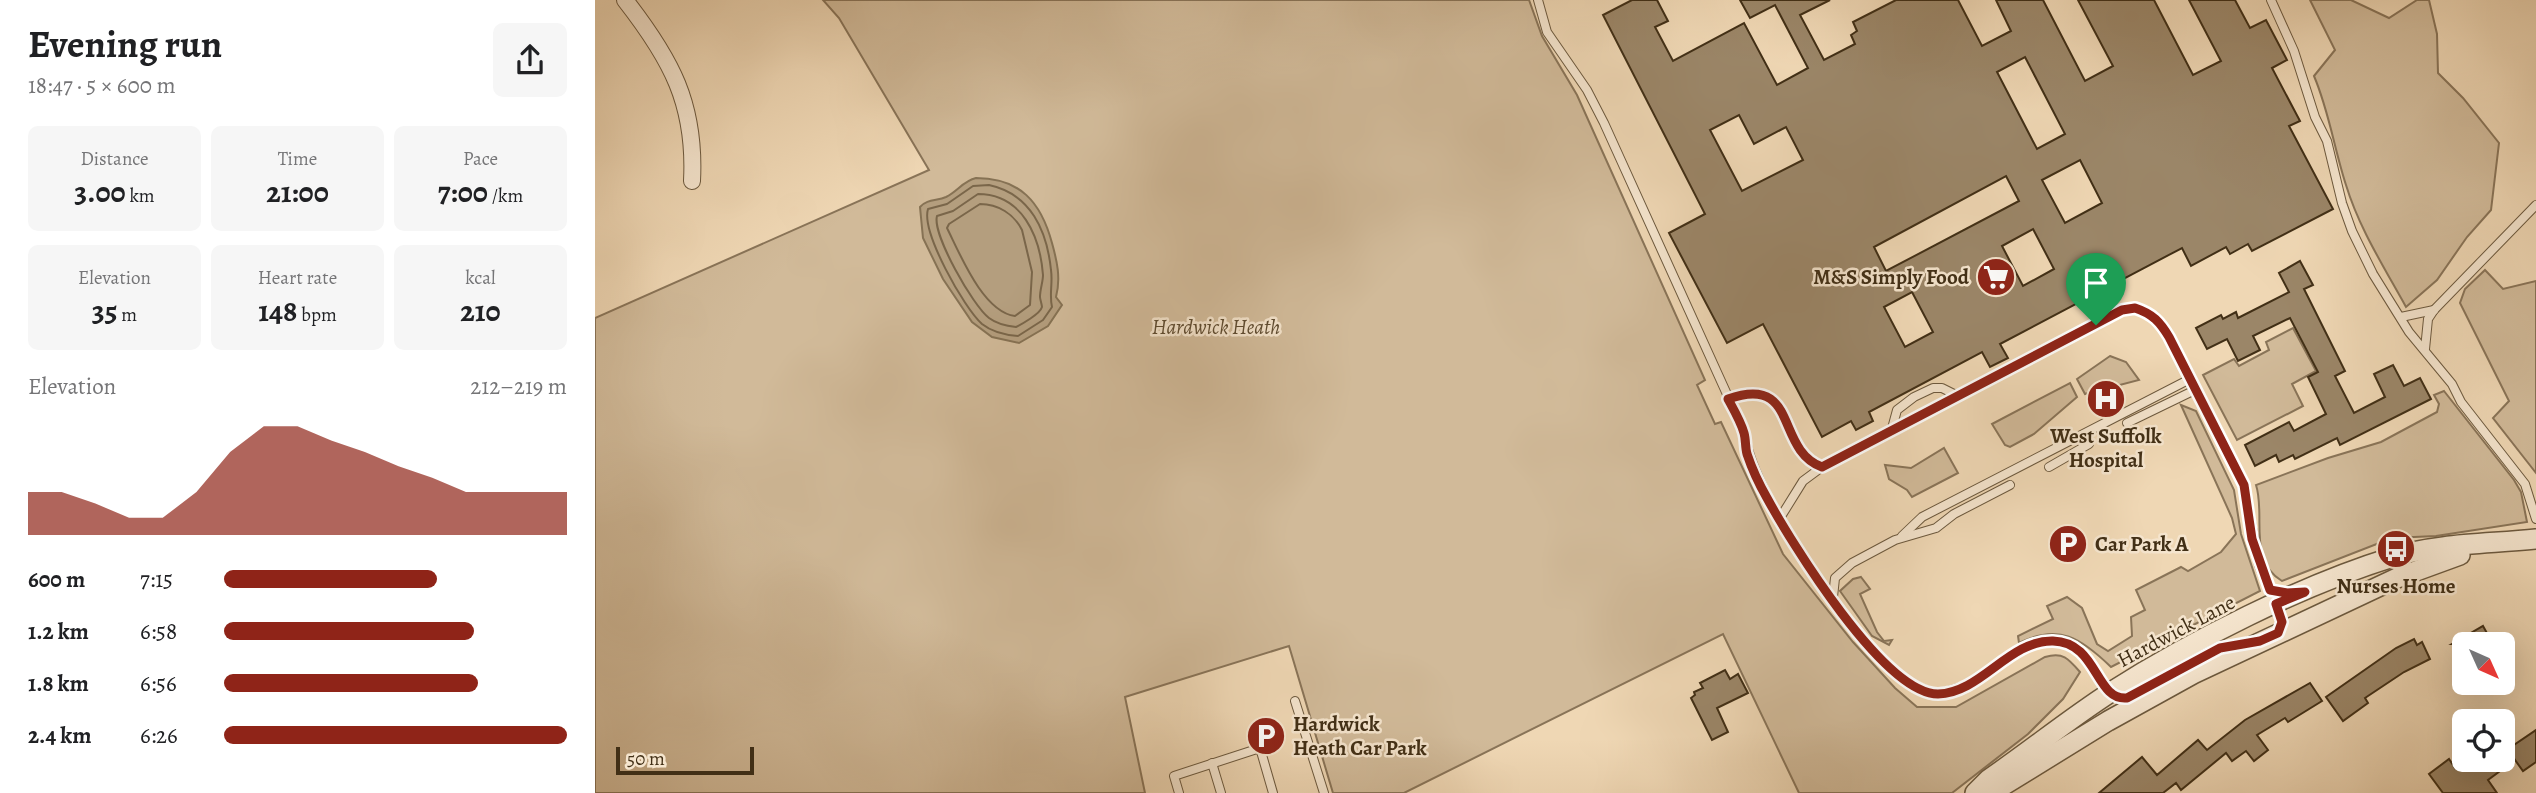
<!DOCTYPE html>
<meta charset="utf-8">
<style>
body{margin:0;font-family:Alegreya,serif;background:#f6f6f6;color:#202124;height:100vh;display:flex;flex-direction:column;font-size:26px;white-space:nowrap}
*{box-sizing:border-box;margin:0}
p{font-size:23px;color:#757577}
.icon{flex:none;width:38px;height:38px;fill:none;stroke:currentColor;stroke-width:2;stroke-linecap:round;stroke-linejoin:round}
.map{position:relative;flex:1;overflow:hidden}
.sheet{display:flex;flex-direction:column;background:#fff;width:595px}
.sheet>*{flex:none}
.needle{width:46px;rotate:135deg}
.controls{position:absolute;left:1857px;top:632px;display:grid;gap:14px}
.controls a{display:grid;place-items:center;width:63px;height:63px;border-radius:10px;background:#fff;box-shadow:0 7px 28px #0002;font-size:35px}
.scale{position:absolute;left:21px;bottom:18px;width:138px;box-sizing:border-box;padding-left:7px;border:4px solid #412f16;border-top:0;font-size:19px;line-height:24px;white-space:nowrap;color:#412f16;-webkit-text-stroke:5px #f5e5ce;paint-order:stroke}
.pin{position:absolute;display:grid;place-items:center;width:60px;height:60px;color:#fff;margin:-72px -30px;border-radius:50% 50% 50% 0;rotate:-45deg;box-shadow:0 0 7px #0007}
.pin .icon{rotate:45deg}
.round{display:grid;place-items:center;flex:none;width:74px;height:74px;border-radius:10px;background:#f6f6f6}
.overview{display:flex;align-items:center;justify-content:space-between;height:119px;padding:0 28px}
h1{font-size:38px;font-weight:600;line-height:52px}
.figures{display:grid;grid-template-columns:repeat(3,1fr);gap:10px;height:119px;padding:7px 28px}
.figures div{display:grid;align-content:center;border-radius:10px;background:#f6f6f6;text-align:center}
.figures b{font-size:30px;font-weight:600}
.figures small{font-size:19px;font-weight:400}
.figures p{font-size:19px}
.chart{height:196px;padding:14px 28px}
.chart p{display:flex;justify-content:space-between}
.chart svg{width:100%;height:126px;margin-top:7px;fill:#8f2418;opacity:.7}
ul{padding:0 28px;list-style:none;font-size:23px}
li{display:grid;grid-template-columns:112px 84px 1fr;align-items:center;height:52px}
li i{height:18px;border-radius:9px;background:#8f2418}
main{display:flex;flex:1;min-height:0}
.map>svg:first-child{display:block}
</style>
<main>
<section class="sheet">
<div class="overview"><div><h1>Evening run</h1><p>18:47 · 5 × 600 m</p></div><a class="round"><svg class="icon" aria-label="share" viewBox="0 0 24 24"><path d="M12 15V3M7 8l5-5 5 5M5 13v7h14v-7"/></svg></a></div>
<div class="figures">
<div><p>Distance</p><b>3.00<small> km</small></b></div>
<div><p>Time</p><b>21:00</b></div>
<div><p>Pace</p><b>7:00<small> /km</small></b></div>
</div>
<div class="figures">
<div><p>Elevation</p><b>35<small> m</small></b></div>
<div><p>Heart rate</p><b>148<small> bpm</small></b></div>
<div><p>kcal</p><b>210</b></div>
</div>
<div class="chart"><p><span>Elevation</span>212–219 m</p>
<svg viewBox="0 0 160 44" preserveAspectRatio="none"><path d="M0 44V29L10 29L20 33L30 38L40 38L50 29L60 15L70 6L80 6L90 11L100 15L110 20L120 24L130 29L140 29L150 29L160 29V44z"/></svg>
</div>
<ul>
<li><b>600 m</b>7:15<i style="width:62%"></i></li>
<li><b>1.2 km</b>6:58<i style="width:73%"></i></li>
<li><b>1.8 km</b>6:56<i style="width:74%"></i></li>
<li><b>2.4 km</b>6:26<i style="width:100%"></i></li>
</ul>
</section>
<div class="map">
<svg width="1941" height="793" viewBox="0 0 1941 793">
<rect width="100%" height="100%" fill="#efd7b4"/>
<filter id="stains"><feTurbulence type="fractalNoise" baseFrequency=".00286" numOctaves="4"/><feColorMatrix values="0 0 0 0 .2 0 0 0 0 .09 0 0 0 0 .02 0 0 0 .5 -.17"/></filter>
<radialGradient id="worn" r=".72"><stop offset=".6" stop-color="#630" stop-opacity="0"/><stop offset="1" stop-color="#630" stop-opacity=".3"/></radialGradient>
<!-- green -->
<g fill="#d1ba99" stroke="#897458" stroke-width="2">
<path d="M228 0H934L947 36 982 95 1110 380 1102 385 1120 424 1126 422 1188 554 1258 642 1300 688 1322 707H1361L1450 657C1468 652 1473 658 1485 672L1468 699 1433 734 1357 793H1204L1128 634 809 793H738L694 646 530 697 550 793H0V318L334 170 244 18Z"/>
<path d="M1715 0H1756L1794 18 1822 0H1834L1842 34 1843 73 1868 98 1904 143 1896 210 1872 237 1842 280 1811 307C1789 267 1764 228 1751 185 1739 148 1734 111 1719 76L1740 50Z"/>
<polygon points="1890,270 1908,289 1941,281 1941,473 1898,418 1914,401 1865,303 1870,289"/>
<polygon points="1698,328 1721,371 1697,384 1708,406 1642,440 1608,375 1639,359 1644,366 1674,350 1671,342"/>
<polygon points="1515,356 1531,362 1544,380 1490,394 1482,379"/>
<polygon points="1475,383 1482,397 1439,434 1415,447 1410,445 1397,424"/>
<path d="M1849 391 1919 480 1926 492 1932 522 1841 536 1797 538 1687 581C1652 560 1671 515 1661 485L1733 458 1786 442 1842 412 1844 404 1839 395Z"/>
<path d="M1586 405 1601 411 1639 490 1646 534 1665 591 1516 667C1486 638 1464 623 1424 643L1423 636 1458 619 1452 606 1472 597 1487 608 1502 644 1513 651 1537 636 1536 617 1550 610 1541 590 1586 567 1593 571 1626 552 1641 534 1637 518Z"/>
<polygon points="1349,448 1363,473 1317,497 1312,490 1294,479 1290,465 1316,468"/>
<polygon points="1266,577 1275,589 1265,594 1282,632 1289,641 1297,640 1294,645 1277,636 1245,591 1258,579"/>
</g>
<!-- water -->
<path fill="#b49e7e" stroke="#867254" stroke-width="2" d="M381 178C425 178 446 202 457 243 462 261 466 278 461 297L467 305 453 326 424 343 397 337 377 322 348 279 328 238 325 207C332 199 342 201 351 197 363 191 368 181 381 178Z"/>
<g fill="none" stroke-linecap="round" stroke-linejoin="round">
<!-- shore -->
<g stroke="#7a664a" stroke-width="2">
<path d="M394 185C436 194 452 231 456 270 458 284 454 294 457 307L448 320 423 336C410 335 397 332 387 324 369 308 326 232 333 209L352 204 378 186Z"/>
<path d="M383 194C427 194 445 236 448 275 448 282 445 289 445 297 445 299 447 305 447 307 445 314 427 324 421 327 411 326 402 324 394 318 378 306 337 234 342 216L358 211Z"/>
<path d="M385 204C403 204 419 214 427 230L437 272 435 305 420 316C388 312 365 254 352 228L354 224Z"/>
</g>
</g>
<!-- building -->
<g fill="#9b8668" stroke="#412f16" stroke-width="2" fill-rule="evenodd">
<path d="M1037 0H1062L1073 21 1060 27 1078 61 1149 23 1182 85 1213 68 1180 5 1155 18 1145 0H1235L1205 15 1229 60 1260 44 1256 35 1262 31 1258 22 1301 0H1363L1387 46 1416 31 1401 0H1448L1490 81 1518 66 1483 0H1559L1598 75 1626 61 1594 0H1640L1655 28 1671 20 1692 60 1677 68 1705 121 1694 126 1738 209 1657 251 1653 244 1635 254 1631 247 1596 266 1587 248 1405 344 1413 358 1395 367 1387 352 1274 412 1278 421 1261 430 1256 421 1227 437 1168 324 1132 343 1074 233 1110 214 1008 15ZM1430 57 1470 134 1442 149 1402 72ZM1144 115 1159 144 1191 127 1208 160 1147 191 1115 130ZM1485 160 1507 203 1470 223 1447 180ZM1411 176 1424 201 1291 271 1279 247ZM1438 229 1459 269 1428 286 1407 246ZM1317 292 1338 332 1310 347 1289 307Z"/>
<polygon points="1705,261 1718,285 1709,289 1750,371 1740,376 1759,413 1790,397 1779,374 1798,365 1809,386 1825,378 1836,399 1745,445 1742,438 1700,459 1698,455 1684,462 1681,455 1660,466 1650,445 1694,422 1699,431 1731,414 1713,377 1723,372 1695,318 1658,336 1665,350 1643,361 1632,339 1612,349 1601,328 1626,315 1628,319 1641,312 1643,318 1694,292 1684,273"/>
<polygon points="1888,626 1898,644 1857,644"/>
<polygon points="1819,639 1822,645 1827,642 1835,659 1809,672 1770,698 1773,703 1748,721 1731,697 1801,648"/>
<polygon points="1130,670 1135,679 1143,674 1153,693 1122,708 1133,732 1117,740 1096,698 1100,695 1099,692 1108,688 1105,683"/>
<polygon points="1715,683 1727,701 1693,722 1690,718 1662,735 1673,750 1659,761 1651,751 1637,761 1631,753 1586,790 1581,783 1568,793 1504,793 1547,757 1562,775 1603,740 1612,750 1650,720"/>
<polygon points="1941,730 1941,762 1928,771 1920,760 1893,780 1902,793 1848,793 1834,774 1854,759 1860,768 1871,760 1920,760 1913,749"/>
</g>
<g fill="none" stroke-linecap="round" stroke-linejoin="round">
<!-- service casing -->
<g stroke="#6c593e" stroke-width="10">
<g id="service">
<path d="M943 0 952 32 992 90 1009 123 1150 434C1155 488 1247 623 1287 661 1303 676 1321 688 1342 694 1353 691 1363 689 1373 684 1399 671 1429 638 1460 642 1504 647 1501 701 1532 698L1625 647 1645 644"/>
<polyline points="1676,0 1699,51 1720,117 1732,141 1747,203 1757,231 1778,274 1814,332 1857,384 1866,402 1930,484 1941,519"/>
<polyline points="1806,317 1839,310"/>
<polyline points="1830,349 1833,319 1839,310 1941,205"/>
<path d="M1133 399C1205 374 1179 449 1227 467"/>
<polyline points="1532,423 1600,390"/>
<polyline points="1296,432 1302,410 1319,397 1338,388 1347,388 1363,396"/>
<polyline points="1454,467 1494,444"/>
<path d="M1185 518 1208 481 1227 467 1527 310C1551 306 1562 318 1574 337L1649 485 1664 565 1687 622 1684 632"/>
<polyline points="1307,536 1327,517 1595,379"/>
<polyline points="1238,597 1240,578 1257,563 1300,540 1341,528 1359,514 1415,485"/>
<polyline points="700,701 729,793"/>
<polyline points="617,763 626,793"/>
<polyline points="584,793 579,776 665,748 678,793"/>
</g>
</g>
<!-- minor casing -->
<g stroke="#6c593e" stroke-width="18">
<path id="minor" d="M30 0C76 59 101 104 97 181"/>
</g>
<!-- tertiary casing -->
<g stroke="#6c593e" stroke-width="22">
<g id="tertiary">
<path d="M1380 793 1394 779C1435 751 1474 719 1516 692 1596 641 1707 585 1798 557 1844 543 1894 544 1941 539"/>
<polyline points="1396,793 1513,721 1598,674 1802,578 1865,555"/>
</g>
</g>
<!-- service -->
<use href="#service" stroke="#f5e5ce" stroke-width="8"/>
<!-- minor -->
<use href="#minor" stroke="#f5e5ce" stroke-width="16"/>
<!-- tertiary -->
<use href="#tertiary" stroke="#f5e5ce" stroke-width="19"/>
</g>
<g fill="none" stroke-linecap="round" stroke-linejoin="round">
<!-- route casing -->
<g stroke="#fff" stroke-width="14">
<path id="route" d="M1540 308C1558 314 1565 322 1574 337L1649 485 1657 539 1675 590 1692 593 1710 592 1681 604 1687 622 1683 633 1665 641 1625 648 1532 698C1500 701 1503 642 1458 641 1414 640 1386 693 1343 694 1289 694 1196 542 1172 498 1164 484 1157 469 1152 454 1150 447 1151 440 1149 433 1146 422 1139 410 1133 399 1205 374 1179 449 1227 467L1527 310Z"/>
</g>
<!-- route -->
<use href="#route" stroke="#8f2418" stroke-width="9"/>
</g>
<!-- icons -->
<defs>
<g id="supermarket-disc" transform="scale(2.0125)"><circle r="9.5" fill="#8f2418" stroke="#f5e5ce"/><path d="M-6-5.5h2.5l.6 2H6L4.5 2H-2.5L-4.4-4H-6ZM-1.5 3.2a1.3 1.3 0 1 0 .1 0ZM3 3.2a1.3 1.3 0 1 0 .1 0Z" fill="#fff"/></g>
<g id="hospital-disc" transform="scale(2.0125)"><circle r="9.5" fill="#8f2418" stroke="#f5e5ce"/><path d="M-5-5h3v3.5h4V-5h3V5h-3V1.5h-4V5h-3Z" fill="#fff"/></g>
<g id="parking-disc" transform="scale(2.0125)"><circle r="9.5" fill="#8f2418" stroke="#f5e5ce"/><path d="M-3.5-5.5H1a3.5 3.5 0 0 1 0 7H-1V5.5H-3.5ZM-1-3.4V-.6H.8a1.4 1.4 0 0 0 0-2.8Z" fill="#fff"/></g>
<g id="bus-disc" transform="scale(2.0125)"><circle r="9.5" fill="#8f2418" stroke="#f5e5ce"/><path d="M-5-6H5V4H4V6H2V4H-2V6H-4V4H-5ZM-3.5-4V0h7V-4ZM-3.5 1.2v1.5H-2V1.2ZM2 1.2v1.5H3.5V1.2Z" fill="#fff"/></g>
</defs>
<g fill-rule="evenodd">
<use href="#supermarket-disc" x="1401" y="277"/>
<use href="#hospital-disc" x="1511" y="399"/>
<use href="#parking-disc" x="1473" y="544"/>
<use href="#bus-disc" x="1801" y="549"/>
<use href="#parking-disc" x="671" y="736"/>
</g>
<g text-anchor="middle" stroke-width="5" stroke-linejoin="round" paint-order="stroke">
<!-- poi labels -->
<g font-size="21" font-weight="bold" fill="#412f16" stroke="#f5e5ce">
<text x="1374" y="284" text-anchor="end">M&amp;S Simply Food</text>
<text x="1511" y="443">West Suffolk<tspan x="1511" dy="24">Hospital</tspan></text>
<text x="1500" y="551" text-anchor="start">Car Park A</text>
<text x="1801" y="593">Nurses Home</text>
<text x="698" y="731" text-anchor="start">Hardwick<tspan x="698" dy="24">Heath Car Park</tspan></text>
</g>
<!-- park labels -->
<g font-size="21" font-style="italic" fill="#5e4b30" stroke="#f5e5ce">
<text x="621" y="334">Hardwick Heath</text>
</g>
<!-- street labels -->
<g font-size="21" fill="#412f16" stroke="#f5e5ce">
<text transform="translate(1581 631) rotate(-28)" y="7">Hardwick Lane</text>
</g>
</g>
<rect width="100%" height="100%" filter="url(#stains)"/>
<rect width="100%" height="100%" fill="url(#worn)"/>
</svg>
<div class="controls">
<a><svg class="needle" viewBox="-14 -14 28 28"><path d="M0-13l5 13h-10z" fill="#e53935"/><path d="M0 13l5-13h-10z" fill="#757577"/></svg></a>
<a><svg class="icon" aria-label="locate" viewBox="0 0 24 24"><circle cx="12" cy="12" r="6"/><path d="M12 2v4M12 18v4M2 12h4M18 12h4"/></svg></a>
</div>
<div class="scale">50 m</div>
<div class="pin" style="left:1501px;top:325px;background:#1e9e55"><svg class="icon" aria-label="arrive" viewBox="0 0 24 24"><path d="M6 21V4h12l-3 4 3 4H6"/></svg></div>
</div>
</main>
